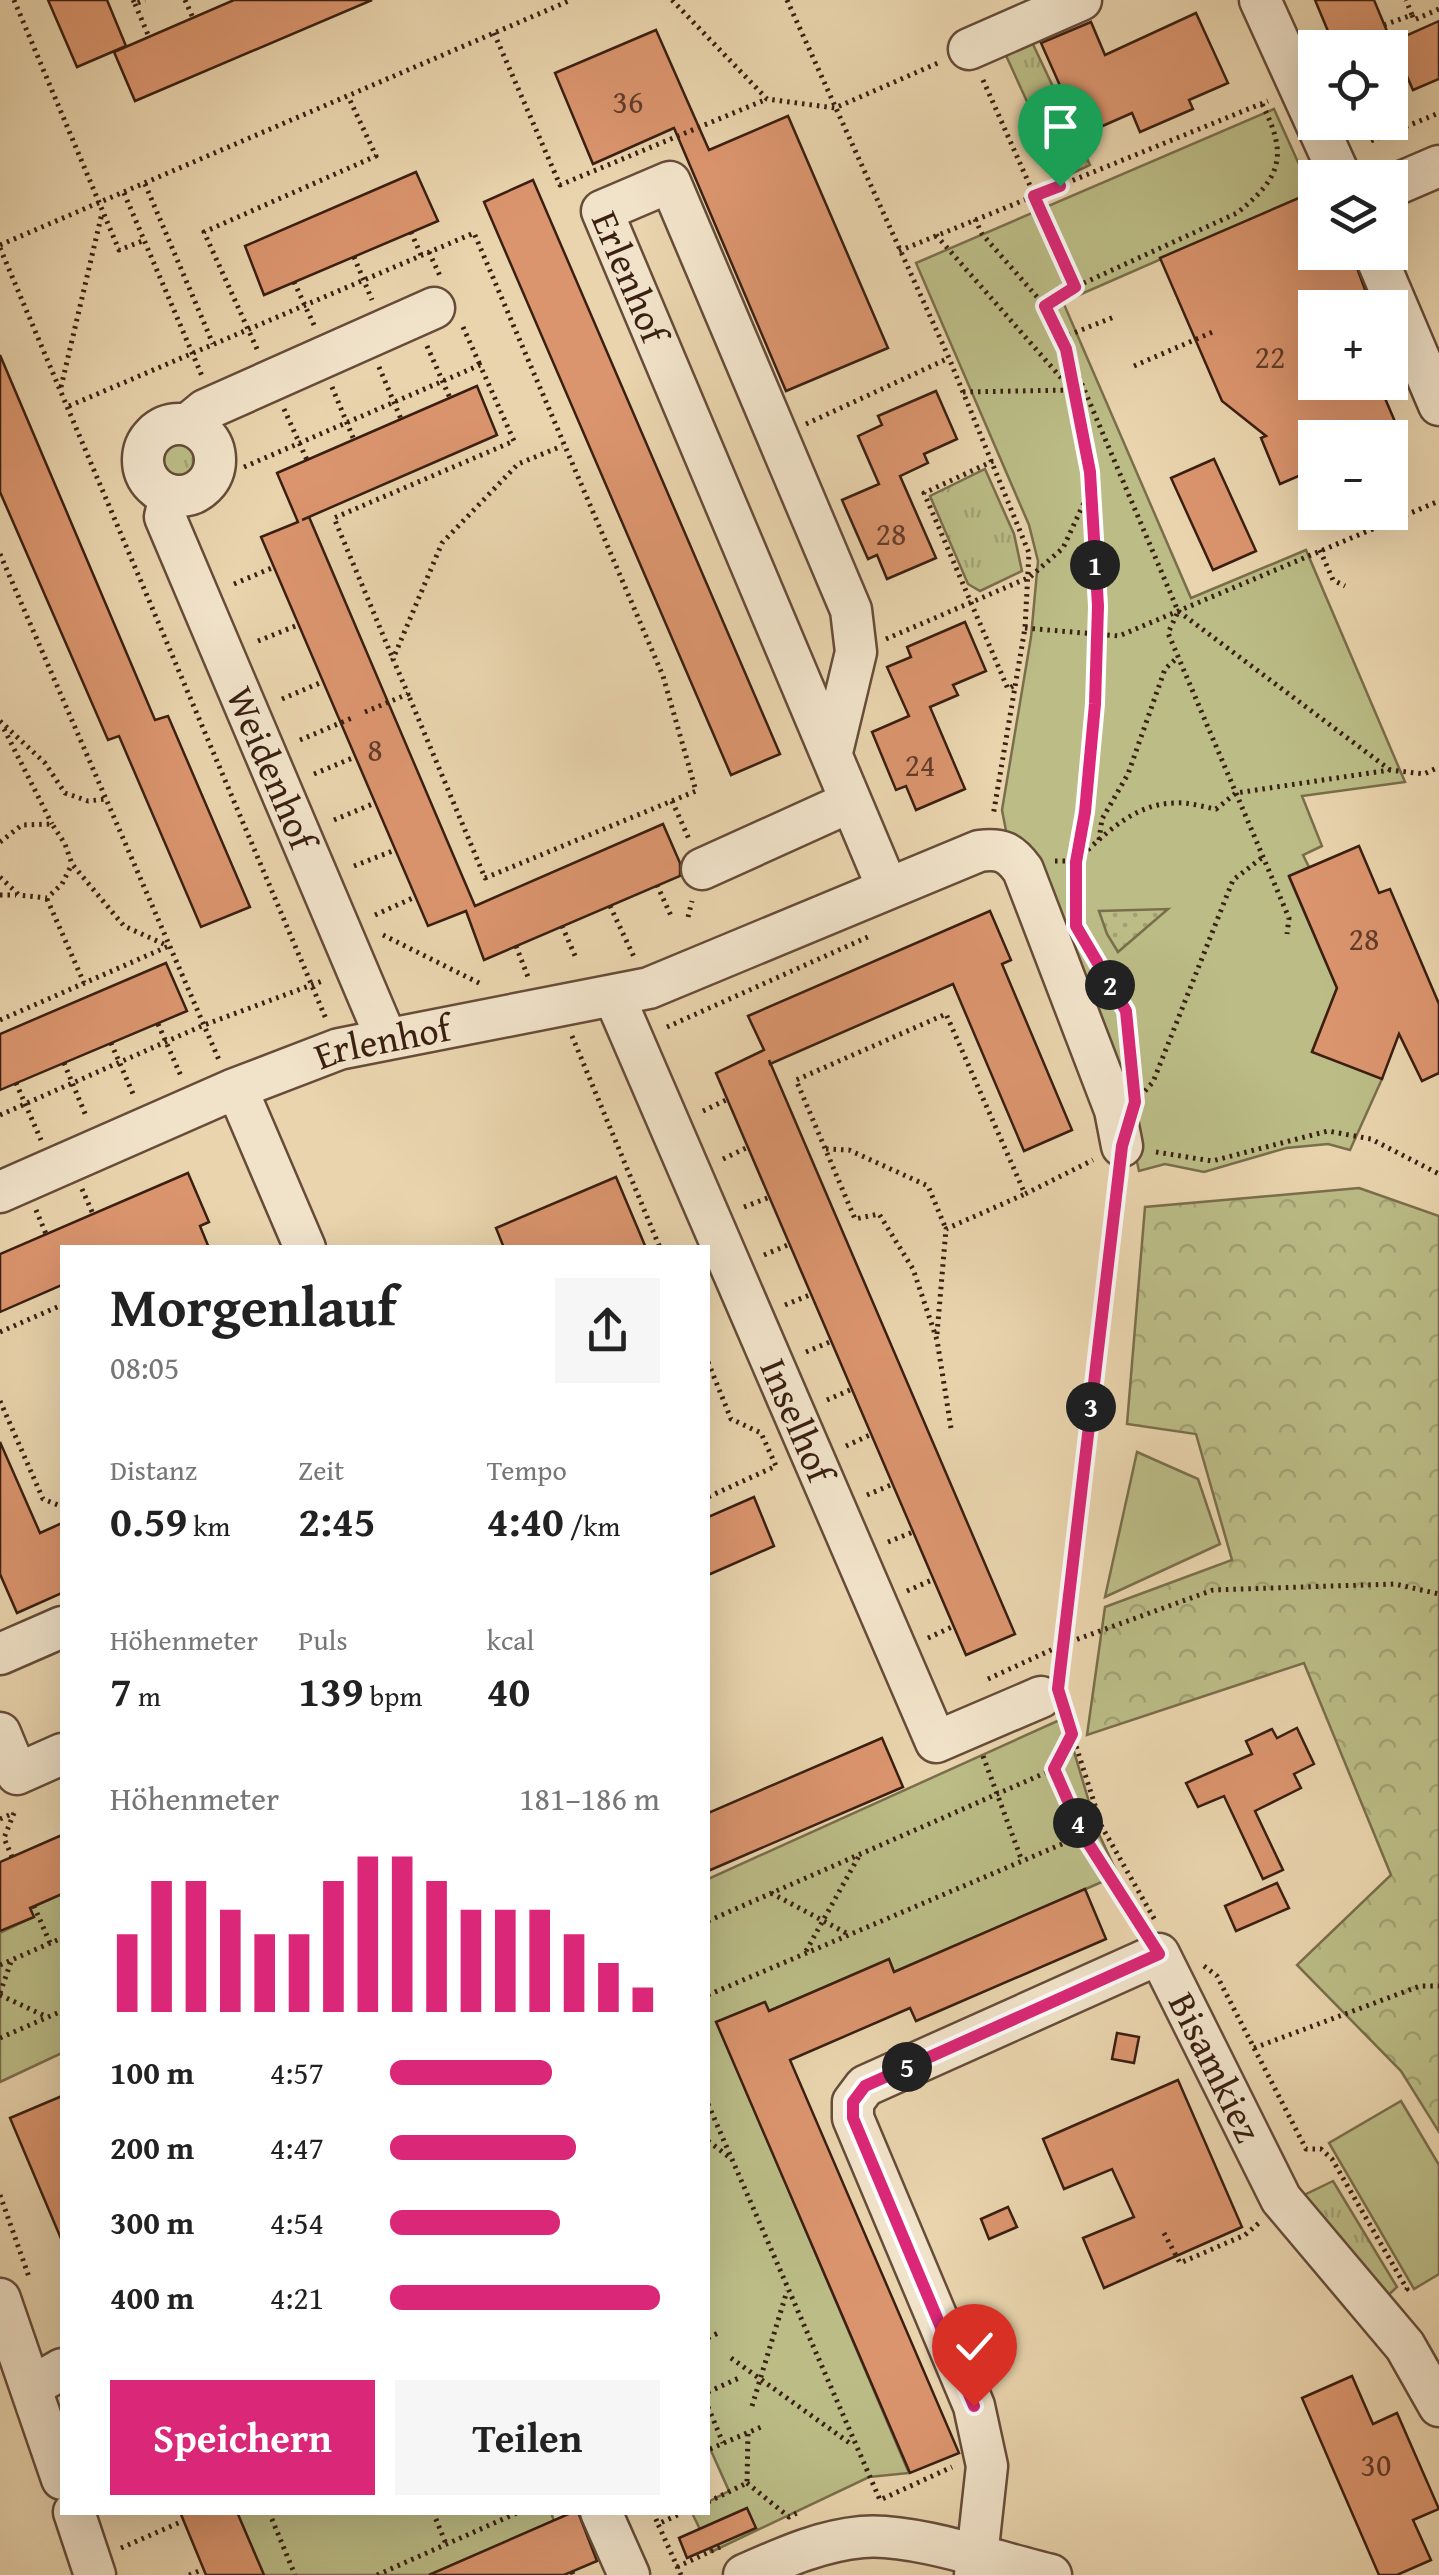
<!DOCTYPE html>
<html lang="de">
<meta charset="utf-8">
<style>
body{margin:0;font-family:"Gentium Book Plus",serif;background:#f6f6f6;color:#222;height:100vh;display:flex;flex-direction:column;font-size:38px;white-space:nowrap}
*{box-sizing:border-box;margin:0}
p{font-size:32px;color:#767676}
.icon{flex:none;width:55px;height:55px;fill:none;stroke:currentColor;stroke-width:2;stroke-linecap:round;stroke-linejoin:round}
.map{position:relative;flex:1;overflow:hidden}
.panel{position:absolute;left:60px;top:1245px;width:650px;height:1270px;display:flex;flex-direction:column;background:#fff;border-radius:0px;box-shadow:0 10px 40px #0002}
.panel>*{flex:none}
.fabs{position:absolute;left:1298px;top:30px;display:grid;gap:20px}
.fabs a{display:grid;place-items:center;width:110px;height:110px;border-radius:0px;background:#fff;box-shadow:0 10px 40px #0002;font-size:50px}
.pin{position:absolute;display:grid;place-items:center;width:85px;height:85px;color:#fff;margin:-102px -42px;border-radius:50% 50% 50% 0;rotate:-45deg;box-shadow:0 0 10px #0007}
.pin .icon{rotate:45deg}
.km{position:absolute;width:50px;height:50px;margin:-25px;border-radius:50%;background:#222;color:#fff;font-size:28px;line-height:50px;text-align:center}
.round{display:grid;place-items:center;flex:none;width:105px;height:105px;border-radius:0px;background:#f6f6f6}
.head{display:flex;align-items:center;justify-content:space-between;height:170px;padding:0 50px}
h1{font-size:55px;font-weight:600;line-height:75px}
.figures{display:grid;grid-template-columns:repeat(3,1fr);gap:15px;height:170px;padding:10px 50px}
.figures div{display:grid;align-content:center}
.figures b{font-size:42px;font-weight:600}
.figures small{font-size:28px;font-weight:400}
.figures p{font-size:28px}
.chart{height:280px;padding:20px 50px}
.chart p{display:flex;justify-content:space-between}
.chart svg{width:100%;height:180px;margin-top:10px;stroke:#db2777;stroke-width:6}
.primary-button{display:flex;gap:20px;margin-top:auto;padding:20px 50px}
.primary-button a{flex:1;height:115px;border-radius:0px;background:#db2777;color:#fff;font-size:40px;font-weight:600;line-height:115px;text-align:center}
.primary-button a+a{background:#f6f6f6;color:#222}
ul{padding:0 50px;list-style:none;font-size:32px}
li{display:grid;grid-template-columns:160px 120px 1fr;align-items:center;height:75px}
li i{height:25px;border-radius:12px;background:#db2777}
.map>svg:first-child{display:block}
</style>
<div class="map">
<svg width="1439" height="2575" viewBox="0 0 1439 2575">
<defs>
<pattern id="grass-tufts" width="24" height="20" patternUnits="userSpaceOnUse" patternTransform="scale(2.5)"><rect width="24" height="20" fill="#bbbc86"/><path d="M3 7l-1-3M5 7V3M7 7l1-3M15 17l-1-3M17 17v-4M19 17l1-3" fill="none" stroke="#a2a173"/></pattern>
<pattern id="forest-crowns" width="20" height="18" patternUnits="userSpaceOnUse" patternTransform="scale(2.5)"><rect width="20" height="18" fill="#bbbc86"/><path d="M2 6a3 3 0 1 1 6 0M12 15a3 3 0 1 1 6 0" fill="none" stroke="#a2a173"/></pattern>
<pattern id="garden-dots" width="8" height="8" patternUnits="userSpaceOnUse" patternTransform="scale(2.5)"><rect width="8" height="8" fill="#bbbc86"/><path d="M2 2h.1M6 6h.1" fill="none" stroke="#a2a173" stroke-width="1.8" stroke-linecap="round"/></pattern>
</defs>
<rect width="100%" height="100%" fill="#e9d4ad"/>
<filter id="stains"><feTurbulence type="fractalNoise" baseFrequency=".002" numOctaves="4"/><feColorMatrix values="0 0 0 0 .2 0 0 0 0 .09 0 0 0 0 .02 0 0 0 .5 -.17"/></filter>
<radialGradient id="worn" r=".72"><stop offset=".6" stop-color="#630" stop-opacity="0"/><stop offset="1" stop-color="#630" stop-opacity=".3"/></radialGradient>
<!-- grass -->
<g fill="url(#grass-tufts)" stroke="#7a6e4c" stroke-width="2.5">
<polygon points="1030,38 1090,165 1062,178 1003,49"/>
<circle cx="180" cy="459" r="25"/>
<polygon points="985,469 1014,534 1022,571 980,591 968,584 930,496"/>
<polygon points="1333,2181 1397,2287 1381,2302 1296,2199"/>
</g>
<!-- forest -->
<polygon fill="url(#forest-crowns)" stroke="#7a6e4c" stroke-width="2.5" points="1359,1188 1439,1216 1439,2132 1401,2071 1297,1965 1391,1875 1304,1663 1087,1735 1105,1607 1232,1560 1196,1434 1127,1424 1145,1207"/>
<!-- park -->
<g fill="#bbbc86" stroke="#7a6e4c" stroke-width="2.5">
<polygon points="1274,109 1312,193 1063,302 1191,598 1306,550 1405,782 1302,796 1322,846 1303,855 1309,867 1289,877 1337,988 1312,1051 1382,1079 1350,1150 1328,1144 1286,1148 1204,1172 1165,1164 1139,1171 1125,1106 1008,841 1002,810 1031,637 1038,561 1029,525 916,263"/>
<polygon points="1137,1452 1198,1479 1220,1544 1105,1597"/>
<polygon points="1064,1718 1098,1832 1118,1875 894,1972 889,1960 769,2011 765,2002 717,2022 909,2473 869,2477 711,2552 692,2513 708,2512 708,2502 729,2491 708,2444 708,1879"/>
<polygon points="62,1894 62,2053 0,2082 0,1933 33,1917 30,1908"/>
<polygon points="1401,2101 1439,2165 1439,2274 1414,2289 1329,2143"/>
<polygon points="551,2512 554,2521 429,2575 264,2575 237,2513"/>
</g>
<!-- garden -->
<polygon fill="url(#garden-dots)" stroke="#7a6e4c" stroke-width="2.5" points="1168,909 1118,952 1107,934 1099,911"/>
<!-- building -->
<g fill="#db956e" stroke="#3a1f12" stroke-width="2.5">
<polygon points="48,0 107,0 126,46 77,67"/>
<polygon points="234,0 372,0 135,101 114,52"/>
<polygon points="1315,0 1374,0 1394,48 1335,48"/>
<polygon points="1196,13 1228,83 1189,100 1193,109 1140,132 1132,113 1082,135 1041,43 1091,22 1105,55"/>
<polygon points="1439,21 1439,79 1413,90 1392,42"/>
<polygon points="656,30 709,150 788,116 888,348 786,391 674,128 593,164 555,73"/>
<polygon points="416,172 438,221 264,295 245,246"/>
<polygon points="533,180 780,754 731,775 484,202"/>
<polygon points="1315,191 1315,252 1351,252 1372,308 1315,308 1315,382 1378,382 1402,438 1315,438 1315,469 1280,484 1261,438 1266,436 1222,401 1160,258"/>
<polygon points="0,355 155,720 168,716 250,907 201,927 119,736 108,740 0,492"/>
<polygon points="477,386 497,435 302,520 309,517 475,906 663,824 680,863 680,876 484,960 466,911 428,926 261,537 298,522 277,473"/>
<polygon points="936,391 957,439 924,454 928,463 900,476 936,558 887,579 877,555 868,559 842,500 879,484 858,436 882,425 878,416"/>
<polygon points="1214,459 1256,551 1213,570 1171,478"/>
<polygon points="965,622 986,671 953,685 958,695 930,707 965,789 916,810 906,786 896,790 872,732 909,716 887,667 911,657 907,647"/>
<polygon points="1359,846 1379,893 1390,889 1439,1004 1439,1073 1422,1081 1399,1034 1382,1079 1312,1052 1337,988 1289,876"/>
<polygon points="990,911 1011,960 1002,964 1072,1130 1024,1151 953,984 770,1064 769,1060 1015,1634 966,1655 716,1073 764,1050 748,1016"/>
<polygon points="166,963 187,1011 0,1090 0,1034"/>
<polygon points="188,1173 209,1222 200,1226 209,1248 62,1248 62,1285 0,1312 0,1254"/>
<polygon points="616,1177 646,1248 504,1248 496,1228"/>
<polygon points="0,1442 40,1533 62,1523 62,1593 17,1613 0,1574"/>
<polygon points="754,1497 774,1546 708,1575 708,1517"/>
<polygon points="1297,1728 1314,1764 1294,1774 1301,1788 1255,1811 1283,1870 1263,1879 1224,1796 1198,1807 1186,1783 1252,1754 1246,1741 1272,1729 1277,1738"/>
<polygon points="882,1738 903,1787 708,1871 708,1813"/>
<polygon points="62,1835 62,1894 30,1908 34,1917 0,1931 0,1862"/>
<polygon points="1277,1883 1289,1908 1236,1931 1225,1906"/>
<polygon points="1085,1889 1106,1939 916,2021 910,2008 790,2060 959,2453 910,2473 716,2022 765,2002 769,2011 889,1959 894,1972"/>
<polygon points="1117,2033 1139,2037 1134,2063 1112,2059"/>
<polygon points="1178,2080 1242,2227 1104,2288 1083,2238 1134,2217 1112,2169 1064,2189 1043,2139"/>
<polygon points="62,2096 62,2241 10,2118"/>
<polygon points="1008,2207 1017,2227 989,2239 981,2219"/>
<polygon points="1352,2376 1373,2424 1397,2413 1439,2509 1413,2520 1431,2560 1397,2575 1379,2575 1302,2398"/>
<polygon points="747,2508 756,2528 687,2558 679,2538"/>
<polygon points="180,2512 237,2512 264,2575 206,2575"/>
<polygon points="573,2512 578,2512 597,2561 564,2575 429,2575"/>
</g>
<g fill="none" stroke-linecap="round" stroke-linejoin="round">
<!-- minor casing -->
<g stroke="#664c39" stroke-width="45">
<g id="minor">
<polyline points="1260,0 1341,178"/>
<polyline points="969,49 1081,0"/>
<polyline points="1390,187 1439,166"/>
<polyline points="1374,252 1439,405"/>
<polyline points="188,424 205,410 434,308"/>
<circle cx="179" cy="460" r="36"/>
<path id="s1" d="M170 495 165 517 386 1038"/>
<path id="s2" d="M832 752 856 652 851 610 670 182 602 211 887 887"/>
<polyline points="702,869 850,802"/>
<path id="s3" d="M614 996 936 1742 1041 1697"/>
<polyline points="237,1089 305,1248"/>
<path id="s4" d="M0 1192 232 1090 339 1049 649 988 979 851C1001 848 1010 852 1023 870L1115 1110 1122 1146"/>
<polyline points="0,1654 62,1627"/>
<polyline points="0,1733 17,1774 62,1754"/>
<polyline points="0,2299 62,2479"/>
<polyline points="31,2387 62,2369"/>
<polyline points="74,2512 95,2575"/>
<polyline points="601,2512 629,2575"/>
<path d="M744 2575C783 2558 819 2541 862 2537 911 2532 1000 2563 1051 2575"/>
<path id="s5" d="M975 2575 987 2466 974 2406 853 2118V2102L865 2086 1159 1954 1281 2199 1405 2346 1439 2406"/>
</g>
</g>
<!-- path -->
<g stroke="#3a1f12" stroke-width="5" stroke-dasharray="2.5 5" stroke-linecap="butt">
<polyline points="14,0 119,250 145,240"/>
<polyline points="133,0 135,4 145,0"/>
<polyline points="185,0 193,18"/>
<polyline points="672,0 767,99 835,108 940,62"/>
<polyline points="787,0 949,358 1029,553 1025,628 993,816"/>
<polyline points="135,4 149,37"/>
<polyline points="1412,15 1414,20 1439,9"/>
<polyline points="1384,25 1412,15 1406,0"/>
<polyline points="494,33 560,185 767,99"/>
<polyline points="983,80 1075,287"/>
<polyline points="1371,141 1439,113"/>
<polyline points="145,184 213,344"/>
<polyline points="124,193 202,376"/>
<polyline points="975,219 982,234 1045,306 1066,349 1089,471 1098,606 1095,704 1085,812 1076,861 1076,908"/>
<polyline points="411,232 421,255"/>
<polyline points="936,235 1070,388"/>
<polyline points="0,245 571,0"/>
<polyline points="0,248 326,1019"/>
<polyline points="899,251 1268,101"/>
<polyline points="429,252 440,276"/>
<polyline points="354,257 372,300"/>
<polyline points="294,282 314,325"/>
<path d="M1045 306 1075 287 1237 213C1282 177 1288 155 1262 104"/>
<polyline points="463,327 480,365"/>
<polyline points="1061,338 1114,317"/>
<polyline points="427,346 450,398"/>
<polyline points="257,349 204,232 376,156 348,96"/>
<polyline points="1070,356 1178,611 1390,770"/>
<polyline points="1134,366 1215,331"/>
<polyline points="379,367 401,419"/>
<polyline points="61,387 102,213"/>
<polyline points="332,387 354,440"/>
<polyline points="963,392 1070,390"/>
<polyline points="69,406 474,233 663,676 696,791 485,878 408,694"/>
<polyline points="284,409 307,460"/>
<polyline points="806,424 949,358"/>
<polyline points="993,461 924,493 1008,689 1015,685"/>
<polyline points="244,467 480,365 514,441 334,518 393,659"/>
<polyline points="1320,550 1333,580 1345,586"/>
<polyline points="0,554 219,1060"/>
<polyline points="234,584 274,567"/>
<polyline points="1177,614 1168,633 1289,918 1287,934"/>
<polyline points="1025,628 1119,636 1439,501"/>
<polyline points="886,639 1030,577 1063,548 1090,490"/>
<polyline points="258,641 298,625"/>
<polyline points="282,699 322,682"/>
<polyline points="365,712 408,694 393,659 442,543 518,464 562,446"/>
<polyline points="0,721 45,763 65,793 88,801 106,799"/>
<polyline points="4,729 52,824"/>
<polyline points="300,740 352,718"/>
<polyline points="314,774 355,757"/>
<polyline points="672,801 689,839"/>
<polyline points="334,820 375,803"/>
<polyline points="1099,840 1102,819 1128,774 1165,669 1178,657"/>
<polyline points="0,842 22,825 52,824 65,844 72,864 124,926 166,945"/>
<path d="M1055 861H1076C1104 835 1134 803 1176 803 1189 802 1203 807 1216 809L1236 793 1390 770 1424 774 1439 767"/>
<polyline points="354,866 395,850"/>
<polyline points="0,877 19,895 47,898 62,884 72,864"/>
<polyline points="657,885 672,918"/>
<polyline points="0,895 16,895"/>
<polyline points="47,899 84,983"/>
<polyline points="610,906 634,957"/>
<polyline points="375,915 415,897"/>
<polyline points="688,917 692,901"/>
<polyline points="562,926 576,958"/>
<polyline points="383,935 483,985"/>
<polyline points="516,946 528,977"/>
<polyline points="1098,963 1126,1011 1129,1045"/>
<polyline points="0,1020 169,946"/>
<polyline points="158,1024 181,1076"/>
<polyline points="667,1027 870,936"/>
<polyline points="572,1036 660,1248"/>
<polyline points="111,1043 134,1096"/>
<polyline points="64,1063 86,1116"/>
<polyline points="16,1083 41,1140"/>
<polyline points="1145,1091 1153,1082 1233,880 1263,857"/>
<polyline points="703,1111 728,1099"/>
<polyline points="0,1115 204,1025 325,980"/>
<polyline points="826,1149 849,1150 928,1186 946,1229"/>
<polyline points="1156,1152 1212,1161 1328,1131 1371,1139 1439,1174"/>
<polyline points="723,1159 748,1147"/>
<polyline points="82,1189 93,1214"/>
<polyline points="744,1207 770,1197"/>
<polyline points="36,1210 46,1234"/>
<polyline points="764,1255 790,1244"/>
<polyline points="785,1305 812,1294"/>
<polyline points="0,1332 62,1305"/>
<polyline points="937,1334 946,1229 1025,1194"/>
<polyline points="806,1352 832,1341"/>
<polyline points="708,1362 731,1419 761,1433 776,1466 708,1497"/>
<polyline points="827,1400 852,1389"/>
<polyline points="0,1401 43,1499 58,1505 62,1503"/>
<polyline points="951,1428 937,1340 913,1269 879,1214 855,1219 796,1080 946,1014 1025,1194 1093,1160"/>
<polyline points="846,1446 872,1434"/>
<polyline points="867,1495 893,1484"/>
<polyline points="888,1542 913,1532"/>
<polyline points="907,1591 934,1579"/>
<polyline points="928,1638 954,1626"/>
<polyline points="1061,1669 1118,1178"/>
<polyline points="988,1679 1064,1644 1213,1590 1395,1584 1439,1594"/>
<polyline points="1067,1718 1102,1827 1156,1922"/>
<polyline points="1072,1735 1054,1769 1083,1835 1141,1926"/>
<polyline points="983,1756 1022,1861"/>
<polyline points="0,1819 14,1813"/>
<polyline points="12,1857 4,1838 14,1813"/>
<polyline points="771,1893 848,1934"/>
<polyline points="34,1906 50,1943"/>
<polyline points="708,1921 1054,1769"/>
<polyline points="806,1951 859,1856"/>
<polyline points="0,1965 62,1938"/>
<polyline points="1204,1966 1217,1976 1306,2149 1321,2149 1332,2159 1407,2289 1404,2291"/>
<polyline points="0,1993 12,1959"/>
<polyline points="0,1995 47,2017"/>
<polyline points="708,1995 1102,1827"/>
<polyline points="0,2038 62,2011"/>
<polyline points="1254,2048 1420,1986 1439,1986"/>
<polyline points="708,2104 880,2500 952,2467"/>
<polyline points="708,2141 729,2157"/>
<polyline points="0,2195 29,2277"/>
<polyline points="1164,2233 1180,2263 1245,2235 1260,2222"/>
<polyline points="708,2338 720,2332"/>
<polyline points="731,2358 851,2444"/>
<polyline points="708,2392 739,2378"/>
<polyline points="752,2406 787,2291"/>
<polyline points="708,2407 723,2443"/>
<polyline points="710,2449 761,2427"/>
<polyline points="747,2483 789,2517 797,2513"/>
<polyline points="708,2502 747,2483 748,2433"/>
<polyline points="269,2512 295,2575"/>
<polyline points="433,2512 446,2544"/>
<polyline points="653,2512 658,2524"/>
<polyline points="121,2548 183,2521"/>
<polyline points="677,2567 722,2546"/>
<polyline points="572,2572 573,2575"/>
<polyline points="189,2575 204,2569"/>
<polyline points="377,2575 519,2512"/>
<polyline points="681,2575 658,2524 684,2512"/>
</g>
<!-- minor -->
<use href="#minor" stroke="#f1e3ca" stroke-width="40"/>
</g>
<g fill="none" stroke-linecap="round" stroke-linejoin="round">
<!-- route casing -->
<g stroke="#fff" stroke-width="20">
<polyline id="route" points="974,2406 853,2118 853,2102 865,2086 1159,1954 1083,1835 1054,1769 1072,1734 1058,1689 1122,1146 1135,1102 1126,1011 1076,926 1076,862 1085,812 1095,704 1098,606 1090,472 1066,349 1045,306 1075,287 1034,196 1060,186"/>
</g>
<!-- route -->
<use href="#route" stroke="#db2777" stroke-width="12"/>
</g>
<g text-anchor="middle" stroke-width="8" stroke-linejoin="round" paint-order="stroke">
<!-- number labels -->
<g font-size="32" fill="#623c29">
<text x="628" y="113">36</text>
<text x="1270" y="368">22</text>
<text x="891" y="545">28</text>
<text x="375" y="761">8</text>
<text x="920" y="776">24</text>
<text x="1364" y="950">28</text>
<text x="1376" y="2476">30</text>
</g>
<!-- street labels -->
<g font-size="38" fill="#3a1f12" stroke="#f1e3ca">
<text dy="13" stroke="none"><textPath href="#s2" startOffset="755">Erlenhof</textPath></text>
<text dy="13" stroke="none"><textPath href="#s1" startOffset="295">Weidenhof</textPath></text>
<text dy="13" stroke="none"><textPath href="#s4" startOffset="412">Erlenhof</textPath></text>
<text dy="13" stroke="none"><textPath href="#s3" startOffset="462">Inselhof</textPath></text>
<text dy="13" stroke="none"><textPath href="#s5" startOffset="968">Bisamkiez</textPath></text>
</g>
</g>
<rect width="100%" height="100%" filter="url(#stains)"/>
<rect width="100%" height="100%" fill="url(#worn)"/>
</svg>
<div class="fabs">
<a><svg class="icon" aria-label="locate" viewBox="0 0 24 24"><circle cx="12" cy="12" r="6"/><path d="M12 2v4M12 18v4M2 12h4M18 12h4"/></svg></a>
<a><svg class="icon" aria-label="layers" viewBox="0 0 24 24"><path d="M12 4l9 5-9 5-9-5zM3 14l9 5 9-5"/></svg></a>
<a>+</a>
<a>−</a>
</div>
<div class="pin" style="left:1060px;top:186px;background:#1e9e55"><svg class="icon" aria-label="arrive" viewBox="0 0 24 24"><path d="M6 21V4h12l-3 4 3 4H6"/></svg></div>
<div class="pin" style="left:974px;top:2406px;background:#d93025"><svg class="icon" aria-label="check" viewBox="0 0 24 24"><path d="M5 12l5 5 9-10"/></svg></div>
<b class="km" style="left:1095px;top:565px">1</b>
<b class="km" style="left:1110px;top:985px">2</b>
<b class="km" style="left:1091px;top:1407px">3</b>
<b class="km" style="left:1078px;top:1823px">4</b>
<b class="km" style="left:907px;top:2067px">5</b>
<section class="panel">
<div class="head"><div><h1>Morgenlauf</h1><p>08:05</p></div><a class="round"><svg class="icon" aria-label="share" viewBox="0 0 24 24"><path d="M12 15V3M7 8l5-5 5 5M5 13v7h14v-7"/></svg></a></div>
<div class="figures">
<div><p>Distanz</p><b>0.59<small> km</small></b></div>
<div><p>Zeit</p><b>2:45</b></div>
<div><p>Tempo</p><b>4:40<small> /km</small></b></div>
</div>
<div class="figures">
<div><p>Höhenmeter</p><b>7<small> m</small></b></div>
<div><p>Puls</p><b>139<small> bpm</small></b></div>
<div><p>kcal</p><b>40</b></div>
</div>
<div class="chart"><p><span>Höhenmeter</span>181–186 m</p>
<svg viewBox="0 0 160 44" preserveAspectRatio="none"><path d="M5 44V25M15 44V12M25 44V12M35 44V19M45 44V25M55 44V25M65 44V12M75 44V6M85 44V6M95 44V12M105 44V19M115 44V19M125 44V19M135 44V25M145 44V32M155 44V38"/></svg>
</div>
<ul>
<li><b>100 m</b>4:57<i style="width:60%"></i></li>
<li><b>200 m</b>4:47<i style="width:69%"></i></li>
<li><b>300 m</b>4:54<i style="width:63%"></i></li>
<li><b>400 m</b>4:21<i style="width:100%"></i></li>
</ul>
<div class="primary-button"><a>Speichern</a><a>Teilen</a></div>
</section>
</div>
